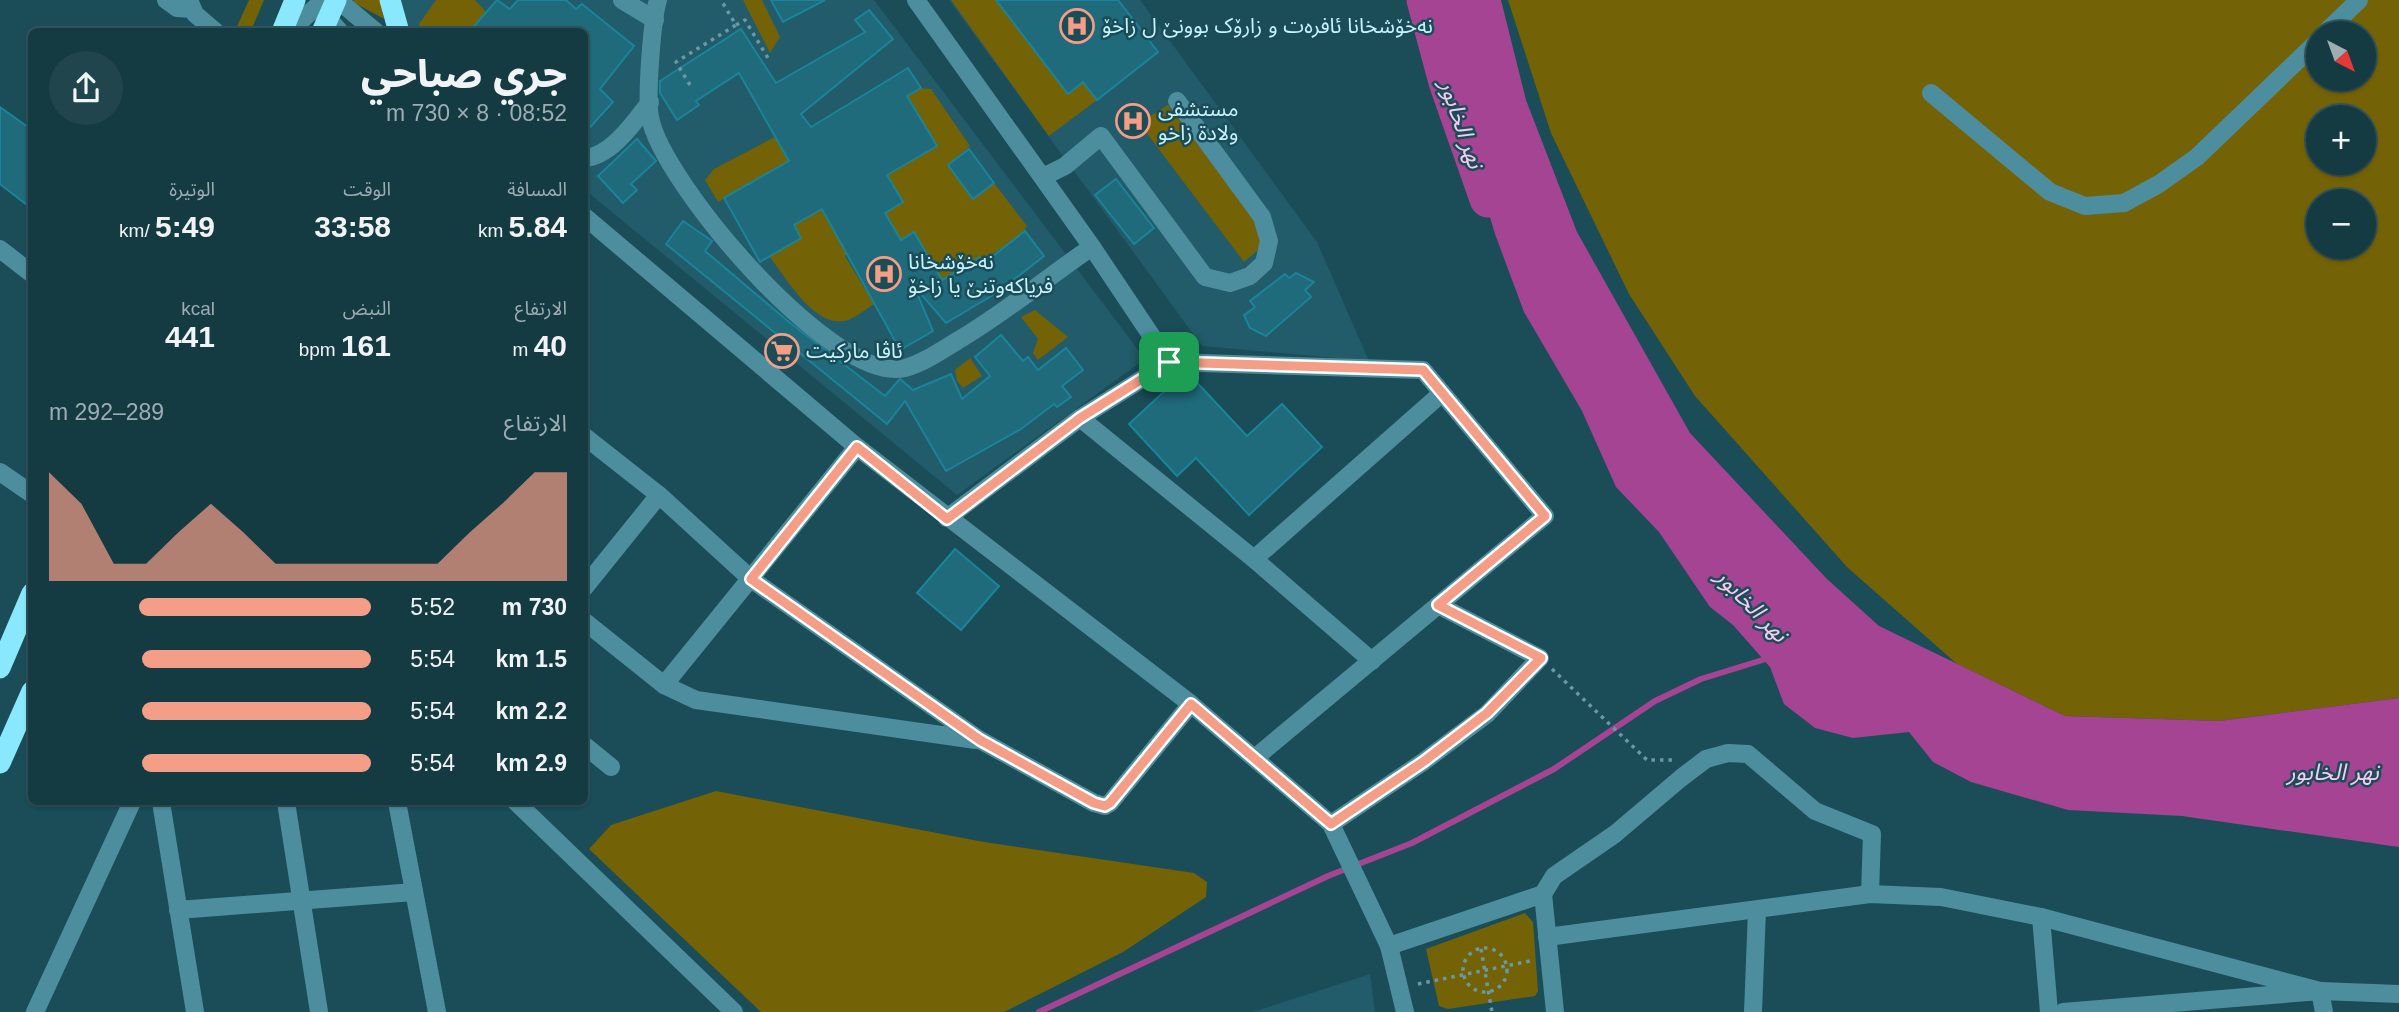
<!DOCTYPE html>
<html lang="ar">
<meta charset="utf-8">
<style>
body{margin:0;font-family:Helvetica,"Noto Sans Arabic",sans-serif;background:#21454d;color:#f1f3f6;direction:rtl;height:100vh;display:flex;flex-direction:column;font-size:26px;white-space:nowrap}
*{box-sizing:border-box;margin:0}
p{font-size:23px;color:#9dadb2}
.icon{flex:none;width:38px;height:38px;fill:none;stroke:currentColor;stroke-width:2;stroke-linecap:round;stroke-linejoin:round}
.map{position:relative;flex:1;overflow:hidden;direction:ltr}
.panel{position:absolute;left:28px;top:28px;width:560px;height:777px;display:flex;flex-direction:column;background:#143a42;border-radius:10px;box-shadow:0 2px 5px #0004,0 0 0 2px #33545b;direction:rtl}
.panel>*{flex:none}
.needle{width:46px;rotate:139deg}
.fabs{position:absolute;left:2306px;top:21px;display:grid;gap:14px}
.fabs a{display:grid;place-items:center;width:70px;height:70px;border-radius:50%;background:#143a42;box-shadow:0 2px 5px #0004,0 0 0 2px #33545b;font-size:35px}
.pin{position:absolute;display:grid;place-items:center;width:60px;height:60px;color:#fff;margin:-30px;border-radius:14px;box-shadow:0 4px 10px #0006}
.round{display:grid;place-items:center;flex:none;width:74px;height:74px;border-radius:37px;background:#21454d}
.overview{display:flex;align-items:center;justify-content:space-between;height:119px;padding:0 21px}
h1{font-size:38px;font-weight:800;line-height:52px}
.figures{display:grid;grid-template-columns:repeat(3,1fr);gap:10px;height:119px;padding:7px 21px}
.figures div{display:grid;align-content:center}
.figures b{font-size:30px;font-weight:800}
.figures small{font-size:19px;font-weight:400}
.figures p{font-size:19px}
.chart{height:196px;padding:14px 21px}
.chart p{display:flex;justify-content:space-between}
.chart svg{width:100%;height:126px;margin-top:7px;fill:#f49e87;opacity:.7}
ul{padding:0 21px;list-style:none;font-size:23px}
li{display:grid;grid-template-columns:112px 84px 1fr;align-items:center;height:52px}
li i{height:18px;border-radius:9px;background:#f49e87}
.map>svg:first-child{display:block}
</style>
<div class="map">
<svg width="2399" height="1012" viewBox="0 0 2399 1012">
<rect width="100%" height="100%" fill="#1a4d58"/>
<!-- built -->
<g fill="#225b69">
<polygon points="398,0 874,0 1145,359 957,495 585,190 584,32 408,31"/>
<polygon points="949,0 1140,0 1317,242 1369,361 1202,346"/>
<polygon points="1370,974 1375,1012 1253,1012"/>
</g>
<!-- green -->
<g fill="#746206" fill-rule="evenodd">
<polygon points="249,0 264,0 251,31 235,31"/>
<polygon points="354,0 381,0 384,19 353,2"/>
<polygon points="436,0 475,0 486,12 469,31 421,31 419,24"/>
<polygon points="743,0 762,0 780,37 770,53"/>
<polygon points="951,0 996,0 1068,93 1083,82 1097,100 1049,136"/>
<path d="M1508 0H2399V698L2219 721 2065 716 1957 664 1847 567 1695 396 1629 294 1551 133ZM2319 33H2364V79H2319ZM2319 117H2364V163H2319ZM2319 201H2364V247H2319Z"/>
<path d="M921 88 931 89 970 146 948 165 973 199 994 183 1027 226C1014 248 965 266 942 280L915 233 901 240 885 213 903 202 881 165 910 162 937 145 907 96Z"/>
<polygon points="1168,105 1255,220 1261,242 1257,251 1244,262 1139,123"/>
<polygon points="775,137 789,161 718,202 705,180 714,169"/>
<path d="M813 195 841 242 861 246 845 256 874 304C866 309 854 319 845 321 813 327 786 277 769 256L801 238 794 225 807 217 799 203Z"/>
<polygon points="1035,310 1068,337 1038,360 1033,353 1038,339 1021,317"/>
<polygon points="970,358 982,376 963,388 957,381 955,370"/>
<polygon points="716,791 984,842 1194,873 1207,882 1206,897 1123,952 1004,1012 761,1012 589,849 611,825"/>
<polygon points="1525,913 1533,922 1538,991 1535,996 1448,1009 1439,1006 1426,949"/>
</g>
<!-- water -->
<polygon fill="#a44492" points="1436,0 1501,0 1526,100 1577,232 1690,433 1827,579 1879,626 2065,716 2219,721 2399,698 2399,847 2182,816 2068,810 1971,782 1933,762 1909,732 1853,738 1815,728 1784,704 1770,667 1733,625 1710,607 1659,532 1616,487 1582,411 1524,312 1495,234 1453,94"/>
<g fill="none" stroke-linecap="round" stroke-linejoin="round">
<!-- stream -->
<polyline stroke="#a44492" stroke-width="6" points="1039,1012 1328,876 1412,843 1554,769 1655,701 1701,679 1769,658"/>
<!-- river -->
<polyline stroke="#a44492" stroke-width="37" points="1425,0 1447,82 1488,199"/>
</g>
<!-- building -->
<g fill="#1f6a7b" stroke="#1a849a" stroke-width="2">
<polygon points="497,0 510,9 518,0 566,0 576,9 582,4 634,46 600,89 613,102 584,134 584,32 469,32"/>
<polygon points="771,0 825,0 783,22"/>
<polygon points="996,0 1118,0 1158,52 1097,100 1083,82 1068,94"/>
<polygon points="869,10 893,39 801,114 811,127 908,68 921,88 907,96 937,146 887,175 903,202 885,213 901,240 914,232 942,280 980,257 984,263 1025,231 1044,256 998,292 946,323 914,286 933,331 900,350 822,209 794,225 801,238 760,262 724,198 789,161 739,73 696,101 699,105 677,120 660,93 660,81 741,29 776,83 865,32 855,20"/>
<polygon points="0,107 32,130 32,209 0,184"/>
<polygon points="637,139 656,161 631,184 637,190 623,203 598,176"/>
<polygon points="969,149 994,183 973,199 948,165"/>
<polygon points="1116,179 1154,228 1134,244 1095,195"/>
<polygon points="683,221 712,241 705,251 789,322 885,396 900,379 913,390 951,374 962,399 990,376 975,357 1001,335 1023,361 1028,357 1038,370 1066,348 1083,370 1062,386 1071,397 1057,407 1054,404 1021,429 946,471 905,401 887,424 666,244"/>
<polygon points="1296,273 1314,282 1305,290 1311,297 1266,336 1250,328 1244,315 1255,307 1250,301 1285,274 1289,278"/>
<polygon points="1183,374 1189,374 1247,436 1282,404 1322,447 1249,515 1196,458 1177,476 1129,424"/>
<polygon points="955,549 999,586 961,630 917,593"/>
</g>
<g fill="none" stroke-linecap="round" stroke-linejoin="round">
<!-- path -->
<g stroke="#6a99a4" stroke-width="3.5" stroke-dasharray="3.5 5" stroke-linecap="butt">
<polyline points="736,25 745,20 768,58"/>
<polyline points="690,85 676,62 736,25 721,0"/>
<polyline points="1552,669 1647,760 1672,760"/>
<circle cx="1485" cy="970" r="22"/>
<polyline points="1481,949 1492,1012"/>
<polyline points="1418,984 1530,961"/>
</g>
<!-- minor -->
<g stroke="#4d8e9e" stroke-width="18">
<polyline points="166,0 177,8 192,9"/>
<polyline points="189,0 195,14 216,32"/>
<polyline points="338,0 376,32"/>
<polyline points="622,0 655,20"/>
<path d="M658 0C652 19 646 98 650 117 661 181 834 386 905 368 923 363 941 351 957 341 1005 313 1046 278 1092 247"/>
<polyline points="916,0 1092,247 1169,362"/>
<polyline points="320,9 340,32"/>
<polyline points="289,32 317,6 330,0"/>
<polyline points="2325,33 2359,0"/>
<polyline points="1931,93 2050,192 2085,206 2124,203 2159,184 2197,157 2319,40"/>
<path d="M584 158C611 157 635 121 650 102"/>
<polyline points="1043,177 1065,166 1101,136 1205,277 1230,283 1250,276 1264,263 1269,241 1262,217 1177,101"/>
<polyline points="584,216 857,447 1191,704 1331,824 1389,946 1405,1012"/>
<polyline points="0,249 32,274"/>
<polyline points="1080,418 1254,559"/>
<polyline points="584,436 659,495 751,579 980,740 1094,803 1105,806 1110,803 1191,704"/>
<polyline points="0,472 32,494"/>
<polyline points="947,518 1080,418 1169,362 1423,370 1545,516 1256,757"/>
<polyline points="584,588 659,495"/>
<polyline points="584,621 664,685 696,700 976,740"/>
<polyline points="1372,661 1254,559 1442,393"/>
<polyline points="664,685 857,447"/>
<polyline points="584,745 611,767"/>
<polyline points="161,802 195,1012"/>
<polyline points="286,802 319,1012"/>
<polyline points="397,802 437,1012"/>
<polyline points="516,802 734,1012"/>
<polyline points="1331,824 1423,762 1487,714 1540,658 1438,605"/>
<polyline points="1543,894 1555,1012"/>
<polyline points="178,910 414,892"/>
<polyline points="2041,917 2049,1012"/>
<polyline points="1547,937 1870,894 1941,897 2041,917 2320,991"/>
<polyline points="1389,946 1543,894 1554,876 1615,834 1681,778 1706,759 1728,753 1748,754 1815,811 1872,834 1870,894"/>
<polyline points="2320,991 2324,1012"/>
<polyline points="35,1012 132,802"/>
<polyline points="1753,1012 1757,910"/>
<polyline points="2063,1012 2320,991 2399,994"/>
</g>
<!-- highway -->
<g stroke="#89e7fe" stroke-width="21">
<polyline points="390,0 399,32"/>
<polyline points="282,32 295,0"/>
<polyline points="322,32 336,0"/>
<polyline points="0,668 32,593"/>
<polyline points="0,763 32,691"/>
</g>
</g>
<g fill="none" stroke-linecap="round" stroke-linejoin="round">
<!-- route casing -->
<g stroke="#fff" stroke-width="14">
<polygon id="route" points="1169,362 1423,370 1545,516 1438,605 1541,658 1487,713 1423,762 1331,824 1191,704 1110,803 1105,806 1094,803 980,740 751,579 857,447 947,519 1080,418"/>
</g>
<!-- route -->
<use href="#route" stroke="#f49e87" stroke-width="9"/>
</g>
<!-- icons -->
<defs>
<g id="hospital-ring" transform="scale(1.75)"><circle r="9.5" fill="#1a4d58" stroke="#f49e87" stroke-width="1.5"/><path d="M-5-5h3v3.5h4V-5h3V5h-3V1.5h-4V5h-3Z" fill="#f49e87"/></g>
<g id="supermarket-ring" transform="scale(1.75)"><circle r="9.5" fill="#1a4d58" stroke="#f49e87" stroke-width="1.5"/><path d="M-6-5.5h2.5l.6 2H6L4.5 2H-2.5L-4.4-4H-6ZM-1.5 3.2a1.3 1.3 0 1 0 .1 0ZM3 3.2a1.3 1.3 0 1 0 .1 0Z" fill="#f49e87"/></g>
</defs>
<g fill-rule="evenodd">
<use href="#hospital-ring" x="1077" y="26"/>
<use href="#hospital-ring" x="1133" y="121"/>
<use href="#hospital-ring" x="884" y="274"/>
<use href="#supermarket-ring" x="782" y="351"/>
</g>
<g text-anchor="middle" stroke-width="5" stroke-linejoin="round" paint-order="stroke">
<!-- poi labels -->
<g font-size="21" fill="#c7f3fe" stroke="#1a4d58" text-anchor="start">
<text x="1102" y="33">نەخۆشخانا ئافرەت و زارۆک بوونێ ل زاخۆ</text>
<text x="1158" y="116">مستشفى<tspan x="1158" dy="24">ولادة زاخو</tspan></text>
<text x="908" y="269">نه‌خۆشخانا<tspan x="908" dy="24">فرياكه‌وتنێ يا زاخۆ</tspan></text>
<text x="806" y="358">ئاڤا ماركيت</text>
</g>
<!-- water labels -->
<g font-size="23" font-style="italic" fill="#fcc9ee" stroke="#1a4d58">
<text transform="translate(1462 124) rotate(71)" y="8">نهر الخابور</text>
<text transform="translate(1752 605) rotate(46)" y="8">نهر الخابور</text>
<text x="2333" y="780">نهر الخابور</text>
</g>
</g>
</svg>
<div class="fabs">
<a><svg class="needle" viewBox="-14 -14 28 28"><path d="M0-13l5 13h-10z" fill="#e53935"/><path d="M0 13l5-13h-10z" fill="#9dadb2"/></svg></a>
<a>+</a>
<a>−</a>
</div>
<div class="pin" style="left:1169px;top:362px;background:#1e9e55"><svg class="icon" aria-label="arrive" viewBox="0 0 24 24"><path d="M6 21V4h12l-3 4 3 4H6"/></svg></div>
<section class="panel">
<div class="overview"><div><h1>جري صباحي</h1><p>08:52 · 8 × 730 m</p></div><a class="round"><svg class="icon" aria-label="share" viewBox="0 0 24 24"><path d="M12 15V3M7 8l5-5 5 5M5 13v7h14v-7"/></svg></a></div>
<div class="figures">
<div><p>المسافة</p><b>5.84<small> km</small></b></div>
<div><p>الوقت</p><b>33:58</b></div>
<div><p>الوتيرة</p><b>5:49<small> /km</small></b></div>
</div>
<div class="figures">
<div><p>الارتفاع</p><b>40<small> m</small></b></div>
<div><p>النبض</p><b>161<small> bpm</small></b></div>
<div><p>kcal</p><b>441</b></div>
</div>
<div class="chart"><p><span>الارتفاع</span>289–292 m</p>
<svg viewBox="0 0 160 44" preserveAspectRatio="none"><path d="M0 44V6L10 17L20 38L30 38L40 27L50 17L60 27L70 38L80 38L90 38L100 38L110 38L120 38L130 27L140 17L150 6L160 6V44z"/></svg>
</div>
<ul>
<li><b>730 m</b>5:52<i style="width:72%"></i></li>
<li><b>1.5 km</b>5:54<i style="width:71%"></i></li>
<li><b>2.2 km</b>5:54<i style="width:71%"></i></li>
<li><b>2.9 km</b>5:54<i style="width:71%"></i></li>
</ul>
</section>
</div>
